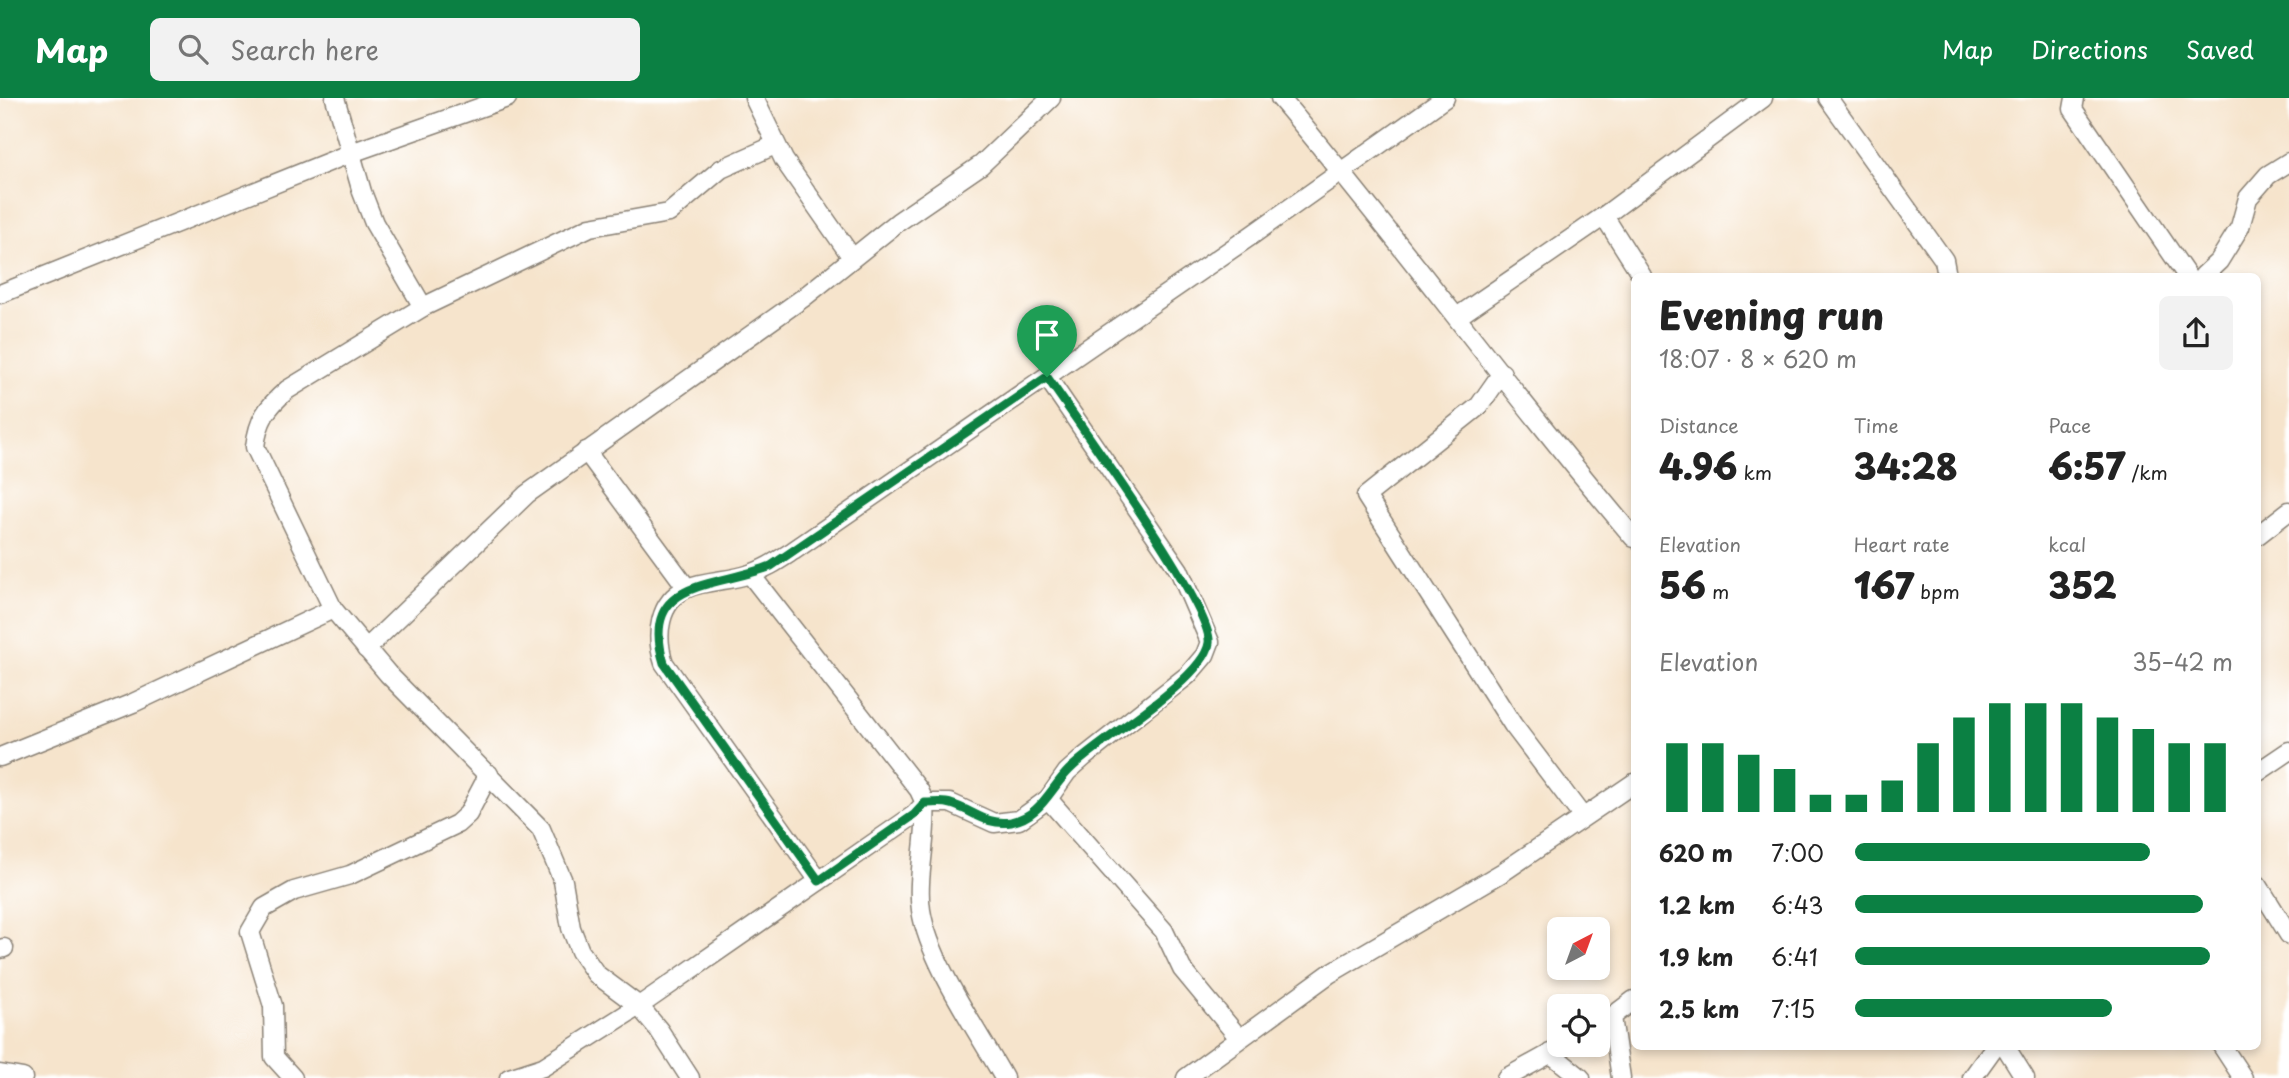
<!DOCTYPE html>
<meta charset="utf-8">
<style>
body{margin:0;font-family:"Playpen Sans",sans-serif;background:#f2f2f2;color:#222;height:100vh;display:flex;flex-direction:column;font-size:26px;white-space:nowrap}
*{box-sizing:border-box;margin:0}
p{font-size:23px;color:#767676}
.icon{flex:none;width:38px;height:38px;fill:none;stroke:currentColor;stroke-width:2;stroke-linecap:round;stroke-linejoin:round}
.map{position:relative;flex:1;overflow:hidden}
.drawer{position:absolute;left:1631px;top:175px;width:630px;height:777px;display:flex;flex-direction:column;background:#fff;border-radius:10px;box-shadow:0 4px 10px #0003}
.drawer>*{flex:none}
.needle{width:46px;rotate:41deg}
.controls{position:absolute;left:1547px;top:819px;display:grid;gap:14px}
.controls a{display:grid;place-items:center;width:63px;height:63px;border-radius:10px;background:#fff;box-shadow:0 4px 10px #0003;font-size:35px}
.pin{position:absolute;display:grid;place-items:center;width:60px;height:60px;color:#fff;margin:-72px -30px;border-radius:50% 50% 50% 0;rotate:-45deg;box-shadow:0 0 7px #0007}
.pin .icon{rotate:45deg}
.round{display:grid;place-items:center;flex:none;width:74px;height:74px;border-radius:10px;background:#f2f2f2}
.headline{display:flex;align-items:center;justify-content:space-between;height:119px;padding:0 28px}
h1{font-size:38px;font-weight:800;line-height:52px}
.metrics{display:grid;grid-template-columns:repeat(3,1fr);gap:10px;height:119px;padding:7px 28px}
.metrics div{display:grid;align-content:center}
.metrics b{font-size:35px;font-weight:800}
.metrics small{font-size:19px;font-weight:400}
.metrics p{font-size:19px}
.chart{height:196px;padding:14px 28px}
.chart p{display:flex;justify-content:space-between}
.chart svg{width:100%;height:126px;margin-top:7px;stroke:#0b8043;stroke-width:6}
ul{padding:0 28px;list-style:none;font-size:23px}
li{display:grid;grid-template-columns:112px 84px 1fr;align-items:center;height:52px}
li i{height:18px;border-radius:9px;background:#0b8043}
header{display:flex;align-items:center;gap:42px;box-sizing:border-box;height:98px;padding:0 35px;background:#0b8043;color:#fff}
header strong{font-size:33px}
nav{display:flex;gap:38px;margin-inline-start:auto;font-size:24px}
.search{width:490px;height:63px;background:#f2f2f2;display:flex;align-items:center;gap:18px;box-sizing:border-box;padding:0 24px;border-radius:10px;color:#767676;font-size:26px}
.map>svg:first-child{display:block}
</style>
<header>
<strong>Map</strong>
<div class="search"><svg class="icon" aria-label="search" viewBox="0 0 24 24"><circle cx="10" cy="10" r="6"/><path d="M15 15l6 6"/></svg>Search here</div>
<nav><a>Map</a><a>Directions</a><a>Saved</a></nav>
</header>
<div class="map">
<svg width="2289" height="980" viewBox="0 0 2289 980">
<rect width="100%" height="100%" fill="#fff"/>
<filter id="ink" filterUnits="userSpaceOnUse"><feTurbulence type="fractalNoise" baseFrequency=".0143" numOctaves="2"/><feDisplacementMap in="SourceGraphic" scale="14" xChannelSelector="R" yChannelSelector="G"/><feConvolveMatrix kernelMatrix="1 2 1 2 8 2 1 2 1" color-interpolation-filters="sRGB"/></filter>
<filter id="wash" filterUnits="userSpaceOnUse"><feTurbulence type="fractalNoise" baseFrequency=".00686" numOctaves="4" result="noise"/><feDisplacementMap in="SourceGraphic" scale="28" xChannelSelector="R" yChannelSelector="G"/><feGaussianBlur stdDeviation="1.57" result="paint"/><feColorMatrix in="noise" values="0 0 0 0 0 0 0 0 0 0 0 0 0 0 0 0 0 1.4 0 .05"/><feComposite in="paint" operator="in"/></filter>
<g filter="url(#wash)">
<rect width="100%" height="100%" fill="#f6e4cc"/>
</g>
<g filter="url(#ink)">
<g fill="none" stroke-linecap="round" stroke-linejoin="round">
<!-- street casing -->
<g stroke="#898074" stroke-width="21">
<g id="street">
<polyline points="335,0 362,94 374,125 423,209"/>
<polyline points="754,0 784,62 851,158"/>
<path d="M1280 0C1402 144 1512 297 1634 440"/>
<polyline points="1828,0 1944,162 1947,178"/>
<polyline points="2075,0 2073,11 2187,178"/>
<polyline points="1604,118 1642,178"/>
<polyline points="2203,178 2219,163 2240,129 2248,100 2268,77 2289,64"/>
<polyline points="0,196 351,55 507,0"/>
<polyline points="1457,219 1604,118 1763,0"/>
<polyline points="1502,275 1479,308 1366,398 1513,627 1582,718"/>
<polyline points="586,353 687,490"/>
<polyline points="2258,437 2289,413"/>
<polyline points="366,551 527,396 803,200 898,124 981,67 1051,0"/>
<polyline points="0,659 133,605 333,511"/>
<polyline points="2258,674 2289,653"/>
<polyline points="1048,701 1164,833 1182,871 1239,940"/>
<path d="M819 783 664 565C655 538 658 504 687 490 706 482 731 483 750 476 766 471 779 462 793 453L1252 137 1445 0"/>
<polyline points="2258,787 2289,837"/>
<polyline points="0,851 4,850"/>
<polyline points="1612,919 1621,980"/>
<polyline points="1598,929 1634,902"/>
<polyline points="2005,948 2025,980"/>
<polyline points="2222,948 2243,980"/>
<polyline points="1550,955 1581,980"/>
<polyline points="0,976 23,980"/>
<polyline points="293,980 274,959 273,908 250,834 264,810 294,793 350,777 457,726 468,716 489,676"/>
<path d="M509 980 543 969 639 908 596 876 580 853 571 830 563 783 541 731 388 576 333 511 255 349C258 322 267 309 287 292L423 209 590 129 669 115 721 71 775 47"/>
<polyline points="690,980 659,932 639,908 914,717 925,705 919,692 750,476"/>
<path d="M1004 980C978 933 929 864 921 812 916 779 928 740 925 705H950L994 725 1019 722 1048 701 1067 674 1084 659 1188 577 1205 557 1210 544 1179 472 1047 279"/>
<polyline points="1186,980 1329,876 1503,774 1634,685"/>
<polyline points="1506,980 1566,947"/>
<polyline points="1972,980 1995,948"/>
</g>
</g>
<!-- street -->
<use href="#street" stroke="#fff" stroke-width="18"/>
</g>
</g>
<g fill="none" stroke-linecap="round" stroke-linejoin="round" filter="url(#ink)">
<!-- route casing -->
<g stroke="#fff" stroke-width="14">
<path id="route" d="M1047 279C1074 319 1214 510 1209 545 1205 575 1130 624 1106 642 1093 652 1080 661 1069 672 1049 692 1041 718 1011 724 986 728 973 712 951 706 943 703 934 705 925 705L914 717 819 783 664 565C638 480 717 490 771 468Z"/>
</g>
<!-- route -->
<use href="#route" stroke="#0b8043" stroke-width="9"/>
</g>
</svg>
<div class="controls">
<a><svg class="needle" viewBox="-14 -14 28 28"><path d="M0-13l5 13h-10z" fill="#e53935"/><path d="M0 13l5-13h-10z" fill="#767676"/></svg></a>
<a><svg class="icon" aria-label="locate" viewBox="0 0 24 24"><circle cx="12" cy="12" r="6"/><path d="M12 2v4M12 18v4M2 12h4M18 12h4"/></svg></a>
</div>
<div class="pin" style="left:1047px;top:279px;background:#1e9e55"><svg class="icon" aria-label="arrive" viewBox="0 0 24 24"><path d="M6 21V4h12l-3 4 3 4H6"/></svg></div>
<section class="drawer">
<div class="headline"><div><h1>Evening run</h1><p>18:07 · 8 × 620 m</p></div><a class="round"><svg class="icon" aria-label="share" viewBox="0 0 24 24"><path d="M12 15V3M7 8l5-5 5 5M5 13v7h14v-7"/></svg></a></div>
<div class="metrics">
<div><p>Distance</p><b>4.96<small> km</small></b></div>
<div><p>Time</p><b>34:28</b></div>
<div><p>Pace</p><b>6:57<small> /km</small></b></div>
</div>
<div class="metrics">
<div><p>Elevation</p><b>56<small> m</small></b></div>
<div><p>Heart rate</p><b>167<small> bpm</small></b></div>
<div><p>kcal</p><b>352</b></div>
</div>
<div class="chart"><p><span>Elevation</span>35–42 m</p>
<svg viewBox="0 0 160 44" preserveAspectRatio="none"><path d="M5 44V20M15 44V20M25 44V24M35 44V29M45 44V38M55 44V38M65 44V33M75 44V20M85 44V11M95 44V6M105 44V6M115 44V6M125 44V11M135 44V15M145 44V20M155 44V20"/></svg>
</div>
<ul>
<li><b>620 m</b>7:00<i style="width:78%"></i></li>
<li><b>1.2 km</b>6:43<i style="width:92%"></i></li>
<li><b>1.9 km</b>6:41<i style="width:94%"></i></li>
<li><b>2.5 km</b>7:15<i style="width:68%"></i></li>
</ul>
</section>
</div>
